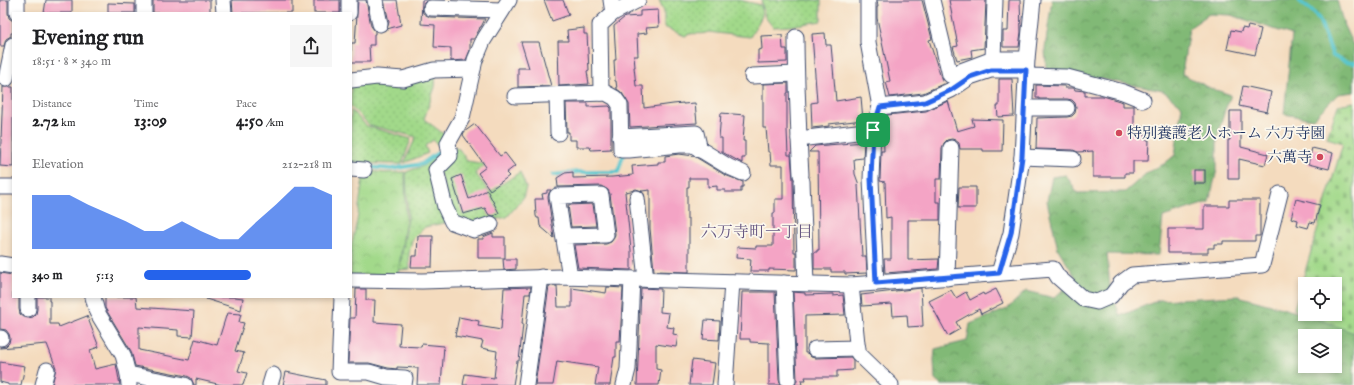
<!DOCTYPE html>
<meta charset="utf-8">
<style>
body{margin:0;font-family:"IM FELL English","Noto Serif JP",serif;background:#f6f6f6;color:#202124;height:100vh;display:flex;flex-direction:column;font-size:15px;white-space:nowrap}
*{box-sizing:border-box;margin:0}
p{font-size:13px;color:#757577}
.icon{flex:none;width:22px;height:22px;fill:none;stroke:currentColor;stroke-width:2;stroke-linecap:round;stroke-linejoin:round}
.map{position:relative;flex:1;overflow:hidden}
.side{position:absolute;left:12px;top:12px;width:340px;height:286px;display:flex;flex-direction:column;background:#fff;border-radius:0px;box-shadow:0 2px 6px #0003}
.side>*{flex:none}
.buttons{position:absolute;left:1298px;top:277px;display:grid;gap:8px}
.buttons a{display:grid;place-items:center;width:44px;height:44px;border-radius:0px;background:#fff;box-shadow:0 2px 6px #0003;font-size:20px}
.pin{position:absolute;display:grid;place-items:center;width:34px;height:34px;color:#fff;margin:-17px;border-radius:8px;box-shadow:0 2px 6px #0006}
.round{display:grid;place-items:center;flex:none;width:42px;height:42px;border-radius:0px;background:#f6f6f6}
.overview{display:flex;align-items:center;justify-content:space-between;height:68px;padding:0 20px}
h1{font-size:22px;font-weight:700;line-height:30px}
.stats{display:grid;grid-template-columns:repeat(3,1fr);gap:6px;height:68px;padding:4px 20px}
.stats div{display:grid;align-content:center}
.stats b{font-size:17px;font-weight:700}
.stats small{font-size:11px;font-weight:400}
.stats p{font-size:11px}
.chart{height:112px;padding:8px 20px}
.chart p{display:flex;justify-content:space-between}
.chart svg{width:100%;height:72px;margin-top:4px;fill:#2563eb;opacity:.7}
ul{padding:0 20px;list-style:none;font-size:13px}
li{display:grid;grid-template-columns:64px 48px 1fr;align-items:center;height:30px}
li i{height:10px;border-radius:5px;background:#2563eb}
.map>svg:first-child{display:block}
</style>
<div class="map">
<svg width="1354" height="385" viewBox="0 0 1354 385">
<defs>
<pattern id="grass-dots" width="8" height="8" patternUnits="userSpaceOnUse"><rect width="8" height="8" fill="#a2d98a"/><path d="M2 2h.1M6 6h.1" fill="none" stroke="#8bbb7a" stroke-width="1.8" stroke-linecap="round"/></pattern>
<pattern id="forest-crowns" width="20" height="18" patternUnits="userSpaceOnUse"><rect width="20" height="18" fill="#81b976"/><path d="M2 6a3 3 0 1 1 6 0M12 15a3 3 0 1 1 6 0" fill="none" stroke="#699764"/></pattern>
<pattern id="cemetery-stones" width="16" height="16" patternUnits="userSpaceOnUse"><rect width="16" height="16" fill="#a2d98a"/><path d="M2 7V4a2 2 0 0 1 4 0v3zM10 15v-3a2 2 0 0 1 4 0v3z" fill="#8bbb7a"/></pattern>
<pattern id="park-crowns" width="20" height="18" patternUnits="userSpaceOnUse"><rect width="20" height="18" fill="#a2d98a"/><path d="M2 6a3 3 0 1 1 6 0M12 15a3 3 0 1 1 6 0" fill="none" stroke="#8bbb7a"/></pattern>
</defs>
<rect width="100%" height="100%" fill="#fbf7ec"/>
<filter id="ink" filterUnits="userSpaceOnUse"><feTurbulence type="fractalNoise" baseFrequency=".025" numOctaves="2"/><feDisplacementMap in="SourceGraphic" scale="8" xChannelSelector="R" yChannelSelector="G"/><feConvolveMatrix kernelMatrix="1 2 1 2 8 2 1 2 1" color-interpolation-filters="sRGB"/></filter>
<filter id="wash" filterUnits="userSpaceOnUse"><feTurbulence type="fractalNoise" baseFrequency=".012" numOctaves="4" result="noise"/><feDisplacementMap in="SourceGraphic" scale="16" xChannelSelector="R" yChannelSelector="G"/><feGaussianBlur stdDeviation="0.9" result="paint"/><feColorMatrix in="noise" values="0 0 0 0 0 0 0 0 0 0 0 0 0 0 0 0 0 1.4 0 .05"/><feComposite in="paint" operator="in"/></filter>
<g filter="url(#wash)">
<rect width="100%" height="100%" fill="#f4dbbe"/>
<!-- grass -->
<g fill="url(#grass-dots)" stroke="#5e8474">
<path d="M659 0H739L761 5 762 16 750 37 708 32C701 36 693 31 685 36L664 27V11Z"/>
<polygon points="761,0 821,0 821,21 790,26 773,27 765,17"/>
<polygon points="436,73 435,87 424,119 449,138 439,146 433,140 425,146 428,153 404,163 416,137 369,125 351,107 351,82"/>
<polygon points="351,110 367,126 411,139 402,164 351,163"/>
<polygon points="447,147 432,169 448,222 425,227 412,240 409,254 410,269 399,270 408,218 406,172 423,166"/>
<polygon points="453,147 459,149 467,161 486,164 475,173 490,192 520,172 526,187 523,198 507,217 489,221 475,226 453,219 439,170"/>
</g>
<!-- forest -->
<path fill="url(#forest-crowns)" stroke="#4e746a" fill-rule="evenodd" d="M1052 0H1337L1344 26 1354 47V92L1338 94 1313 119 1284 114 1292 35 1231 15 1209 14 1189 28 1182 74 1210 88 1231 95 1225 110 1217 137V170L1209 202 1163 217 1159 255 1107 254 1110 287 1120 316 1159 300 1238 296 1354 328V385H941L935 380 934 360 935 349 967 341 970 324 1007 309 1026 291 1054 298 1076 278 1058 249 1047 201 1052 177 1066 175 1077 193 1125 192 1148 172 1164 164 1175 155 1182 106 1163 91 1046 68 1045 48ZM1305 336H1335V366H1305Z"/>
<!-- cemetery -->
<polygon fill="url(#cemetery-stones)" stroke="#5e8474" points="1354,102 1354,333 1306,314 1335,314 1335,284 1305,284 1305,314 1294,309 1343,143 1327,138 1338,105"/>
<!-- park -->
<polygon fill="url(#park-crowns)" stroke="#5e8474" points="364,170 384,173 405,172 406,218 398,275 351,275 351,247 357,221"/>
<g fill="none" stroke-linecap="round" stroke-linejoin="round">
<!-- stream -->
<g stroke="#59c6ce" stroke-width="4">
<polyline points="1298,0 1313,12 1319,19 1333,56 1345,62 1354,63"/>
<polyline points="367,167 392,169 422,164 446,147"/>
<polyline points="553,175 578,172 618,172 624,152"/>
</g>
</g>
<g id="blocks">
<!-- building -->
<g fill="#f4a4c5">
<polygon points="0,0 8,0 8,13 9,18 13,21 13,33 11,33 11,36 6,39 4,46 0,46"/>
<polygon points="46,0 72,0 72,13 44,13"/>
<rect x="153" y="0" width="57" height="13"/>
<polygon points="232,0 292,0 292,13 233,13"/>
<rect x="314" y="0" width="26" height="13"/>
<polygon points="358,0 366,0 371,26 375,31 375,34 374,34 374,45 369,45 370,62 351,62 351,43 355,43"/>
<polygon points="384,0 397,0 401,25 387,29 389,22"/>
<polygon points="422,0 427,0 424,3 422,8 423,13 426,15 430,17 485,19 481,27 480,27 479,30 474,39 470,39 470,50 466,60 451,61 451,48 434,47 435,25 421,24"/>
<polygon points="544,0 563,0 569,15 552,21"/>
<polygon points="877,0 922,0 932,39 929,40 943,84 923,93 890,97 886,82 890,81 877,18 877,7 878,7"/>
<polygon points="949,0 986,0 984,48 971,50 972,57 957,60 953,47 958,46"/>
<polygon points="1009,0 1020,0 1021,32 1019,47 1003,47 1003,31 1008,31"/>
<polygon points="108,3 135,4 135,13 108,13"/>
<polygon points="658,10 659,27 646,28 647,33 637,34 638,56 634,56 635,67 634,67 636,86 643,86 644,108 673,104 683,103 683,104 695,103 697,123 630,127 629,104 622,93 617,89 616,81 615,81 614,60 616,60 614,26 625,17 640,16 640,11"/>
<polygon points="1248,26 1261,29 1255,55 1227,49 1231,30 1241,32 1242,28 1247,29"/>
<polygon points="584,28 584,34 587,34 589,70 587,71 589,84 559,86 558,41 568,41 567,30"/>
<polygon points="825,33 826,45 831,45 836,101 861,97 863,120 829,124 829,126 812,128 811,103 817,102 812,34"/>
<polygon points="782,35 783,49 787,49 787,62 758,63 758,50 762,49 761,36"/>
<polygon points="521,42 539,42 551,86 518,87 518,68 529,68"/>
<polygon points="999,79 1012,79 1014,116 998,117 997,106 999,106"/>
<polygon points="788,83 788,93 787,93 787,130 788,155 791,155 793,180 794,252 796,252 796,270 769,269 769,271 750,271 751,259 736,258 737,247 756,248 756,246 773,246 773,213 775,213 775,199 783,199 783,165 771,165 770,152 768,152 766,128 763,128 763,84"/>
<polygon points="1036,85 1065,86 1065,88 1074,88 1075,90 1085,91 1085,96 1103,96 1123,102 1123,106 1134,106 1134,127 1145,127 1145,140 1149,140 1148,161 1133,161 1133,173 1125,173 1125,177 1093,177 1093,151 1078,152 1073,150 1036,149 1037,118 1067,117 1072,116 1075,113 1076,108 1075,103 1072,100 1067,99 1039,99 1039,98 1036,98"/>
<polygon points="1243,86 1271,92 1267,112 1239,106"/>
<polygon points="3,87 13,87 13,167 0,166"/>
<polygon points="948,101 957,131 974,126 972,119 1003,120 1002,151 983,151 983,149 960,149 959,143 955,140 952,139 947,140 944,143 942,148 941,179 936,179 936,202 940,202 940,220 908,220 908,260 939,259 938,269 885,273 884,259 891,259 891,217 886,218 885,182 880,181 880,179 881,151 884,151 883,129 887,115 926,111"/>
<polygon points="566,103 588,103 588,107 609,106 611,108 611,149 591,150 590,147 576,147 576,140 569,140 569,132 567,132"/>
<polygon points="1230,111 1241,111 1241,147 1268,154 1265,165 1239,159 1239,179 1228,179 1228,140 1230,140"/>
<polygon points="721,113 745,115 743,141 745,141 745,158 742,158 742,163 722,152 722,138 719,138"/>
<polygon points="475,124 500,156 505,153 515,166 506,173 509,176 490,190 478,173 486,167 463,135 464,132"/>
<polygon points="864,142 863,158 854,159 855,174 859,185 858,185 862,256 866,256 867,273 845,274 845,272 831,272 831,269 814,269 814,252 817,252 817,250 819,250 818,152 809,152 815,146"/>
<polygon points="1312,148 1333,153 1329,169 1308,164"/>
<polygon points="679,154 694,156 725,175 743,182 743,187 741,187 741,192 725,192 725,190 717,190 717,186 708,187 708,178 689,178 689,187 687,187 687,219 689,219 689,272 654,271 650,228 650,190 642,191 636,189 631,191 625,192 631,250 631,270 578,268 574,245 606,244 611,242 614,238 615,234 610,194 608,190 601,186 558,187 557,178 565,173 573,172 573,178 612,177 633,175 632,166 658,164 658,162 665,162 665,156"/>
<rect x="1194" y="170" width="11" height="13"/>
<polygon points="461,175 469,199 487,190 499,213 494,216 489,215 485,208 463,214 452,179"/>
<polygon points="959,187 976,187 976,208 958,208"/>
<polygon points="547,190 551,190 549,193 548,197 554,238 540,226 539,218 537,218 536,216 535,199 543,199 542,194 547,193"/>
<polygon points="1296,199 1320,205 1315,223 1310,222 1308,228 1297,225 1298,220 1291,218"/>
<polygon points="1229,200 1260,200 1260,236 1255,236 1255,241 1223,241 1223,244 1214,244 1214,248 1208,248 1208,253 1168,253 1168,229 1204,229 1204,206 1229,206"/>
<polygon points="593,204 596,226 571,227 568,205"/>
<polygon points="493,233 493,237 505,237 505,258 478,258 478,239 483,239 483,237"/>
<polygon points="418,236 433,236 432,267 411,267 412,256 417,256"/>
<polygon points="503,259 516,259 516,269 504,270"/>
<polygon points="0,273 13,275 13,298 19,298 19,309 20,314 24,317 28,318 33,317 36,314 37,309 37,297 49,297 49,301 50,301 50,324 58,324 59,327 87,316 99,347 90,350 95,369 116,364 120,385 52,385 56,368 47,344 0,348 0,347 6,346 9,343 10,338 9,334 6,330 0,329"/>
<polygon points="549,286 557,286 558,307 572,307 572,288 606,293 607,287 623,288 620,341 616,341 616,357 614,357 610,385 595,385 598,367 557,361 553,385 535,385"/>
<polygon points="531,287 530,294 525,294 522,324 523,324 519,361 517,361 513,385 463,385 465,374 494,378 497,351 481,348 483,341 455,336 459,317 479,321 478,326 501,330 504,288"/>
<polygon points="641,288 661,289 660,312 669,313 667,327 674,328 673,334 678,335 676,347 656,344 656,369 661,370 659,385 637,385"/>
<polygon points="921,288 923,326 908,327 907,315 893,316 892,304 862,306 861,295"/>
<polygon points="356,289 366,289 366,300 375,300 374,322 401,324 399,346 421,347 422,344 444,346 441,385 417,385 418,368 397,367 397,369 388,368 369,363 348,363 350,318 355,318"/>
<polygon points="996,289 1003,303 981,314 979,309 956,322 960,329 948,336 929,301 951,290 956,298 966,292 970,300 983,293 984,295"/>
<polygon points="742,292 775,292 779,380 781,385 769,385 769,343 750,342 750,339 740,339"/>
<polygon points="793,292 805,293 805,295 833,294 833,296 843,295 845,315 805,316 805,353 807,353 811,357 815,358 851,357 853,360 853,370 837,371 837,377 805,377 806,380 801,380 802,385 795,385 797,380"/>
<polygon points="105,297 136,297 137,307 194,311 192,337 178,336 178,330 139,327 139,350 189,360 195,339 217,345 227,313 241,314 239,322 244,323 235,351 244,353 238,371 247,373 243,385 222,385 196,379 196,385 194,385 191,378 187,376 135,366 131,351 105,308"/>
<polygon points="207,297 235,297 243,298 241,310 206,299"/>
<polygon points="705,320 720,321 719,340 703,339"/>
<polygon points="692,360 715,363 712,385 689,385"/>
<polygon points="0,362 25,366 21,385 8,385 8,384 0,382"/>
<polygon points="286,372 326,380 326,385 283,385"/>
</g>
</g>
</g>
<g filter="url(#ink)">
<use href="#blocks" fill-opacity="0" stroke="#3c496c" stroke-width="1"/>
<g fill="none" stroke-linecap="round" stroke-linejoin="round">
<!-- minor casing -->
<g stroke="#3c496c" stroke-width="17">
<g id="minor">
<polyline points="223,0 224,13"/>
<polyline points="349,0 349,13"/>
<polyline points="375,0 380,24"/>
<polyline points="868,0 868,42 880,107 873,130 871,179 876,283"/>
<polyline points="932,0 950,75 993,59 1027,59"/>
<polyline points="431,8 502,10"/>
<polyline points="17,13 17,0"/>
<polyline points="144,13 144,0"/>
<polyline points="613,13 638,0"/>
<path d="M796 37C796 71 798 105 799 139L873 130"/>
<polyline points="993,59 995,0"/>
<polyline points="752,76 796,74"/>
<polyline points="1026,76 1067,77 1123,92 1143,100"/>
<polyline points="6,79 13,45"/>
<polyline points="351,80 377,77 403,79 434,70 473,69"/>
<polyline points="601,93 600,25 613,13 611,0"/>
<polyline points="557,95 558,133"/>
<polyline points="515,96 606,93 615,98 620,105 621,150 629,150 680,145 693,145 729,167 743,173"/>
<polyline points="880,107 925,102 951,90 970,77 991,70 1027,70"/>
<polyline points="1025,108 1067,108"/>
<polyline points="620,137 696,133 700,150"/>
<polyline points="799,139 801,175"/>
<polyline points="1022,157 1073,159"/>
<polyline points="351,169 364,170"/>
<polyline points="802,181 806,283"/>
<polyline points="0,187 13,187"/>
<polyline points="637,198 646,279"/>
<polyline points="491,224 474,230 452,222 445,207 436,170 450,156 448,143 462,118 475,60 483,41 509,0"/>
<polyline points="564,236 606,235 601,195 557,196 570,277"/>
<polyline points="0,264 13,266"/>
<polyline points="999,273 1011,233 1022,157 1027,59 1033,0"/>
<polyline points="947,278 951,148"/>
<polyline points="351,280 422,281 561,277 851,285 1053,269 1058,277 1083,299 1097,302 1111,296 1121,283 1132,275 1262,265 1280,194"/>
<polyline points="784,283 788,380"/>
<polyline points="851,285 858,353 891,385"/>
<polyline points="93,297 97,312 123,355 128,374 129,385"/>
<polyline points="342,297 339,372 369,372 386,377 405,378 404,385"/>
<polyline points="28,309 28,297"/>
<polyline points="0,338 1,338"/>
<polyline points="815,349 858,348"/>
<polyline points="128,374 185,385"/>
<polyline points="43,385 47,370"/>
<polyline points="270,385 273,375"/>
<polyline points="526,385 541,277"/>
<polyline points="624,385 628,369 632,279"/>
<polyline points="725,385 732,282"/>
</g>
</g>
<!-- minor -->
<use href="#minor" stroke="#fff" stroke-width="15"/>
</g>
</g>
<g fill="none" stroke-linecap="round" stroke-linejoin="round" filter="url(#ink)">
<!-- route casing -->
<g stroke="#fff" stroke-width="8">
<polygon id="route" points="991,70 1026,70 1022,157 1011,233 999,273 876,283 871,179 873,130 880,107 925,102 951,90 970,77"/>
</g>
<!-- route -->
<use href="#route" stroke="#2563eb" stroke-width="5"/>
</g>
<!-- markers -->
<g fill="#d1495b" stroke="#fbf7ec" stroke-width="1.5">
<circle cx="1119" cy="133" r="4"/>
<circle cx="1320" cy="157" r="4"/>
</g>
<g text-anchor="middle" stroke-width="3.5" stroke-linejoin="round" paint-order="stroke">
<!-- poi labels -->
<g font-size="15" fill="#1b2f5e" stroke="#fbf7ec" text-anchor="start">
<text x="1127" y="138">特別養護老人ホーム 六万寺園</text>
<text x="1312" y="162" text-anchor="end">六萬寺</text>
</g>
<!-- neighbourhood labels -->
<g font-size="16" fill="#675882" stroke="#fbf7ec">
<text x="757" y="237">六万寺町一丁目</text>
</g>
</g>
</svg>
<div class="buttons">
<a><svg class="icon" aria-label="locate" viewBox="0 0 24 24"><circle cx="12" cy="12" r="6"/><path d="M12 2v4M12 18v4M2 12h4M18 12h4"/></svg></a>
<a><svg class="icon" aria-label="layers" viewBox="0 0 24 24"><path d="M12 4l9 5-9 5-9-5zM3 14l9 5 9-5"/></svg></a>
</div>
<div class="pin" style="left:873px;top:130px;background:#1e9e55"><svg class="icon" aria-label="arrive" viewBox="0 0 24 24"><path d="M6 21V4h12l-3 4 3 4H6"/></svg></div>
<section class="side">
<div class="overview"><div><h1>Evening run</h1><p>18:51 · 8 × 340 m</p></div><a class="round"><svg class="icon" aria-label="share" viewBox="0 0 24 24"><path d="M12 15V3M7 8l5-5 5 5M5 13v7h14v-7"/></svg></a></div>
<div class="stats">
<div><p>Distance</p><b>2.72<small> km</small></b></div>
<div><p>Time</p><b>13:09</b></div>
<div><p>Pace</p><b>4:50<small> /km</small></b></div>
</div>
<div class="chart"><p><span>Elevation</span>212–218 m</p>
<svg viewBox="0 0 160 44" preserveAspectRatio="none"><path d="M0 44V11L10 11L20 11L30 17L40 22L50 27L60 33L70 33L80 27L90 33L100 38L110 38L120 27L130 17L140 6L150 6L160 11V44z"/></svg>
</div>
<ul>
<li><b>340 m</b>5:13<i style="width:57%"></i></li>
</ul>
</section>
</div>
